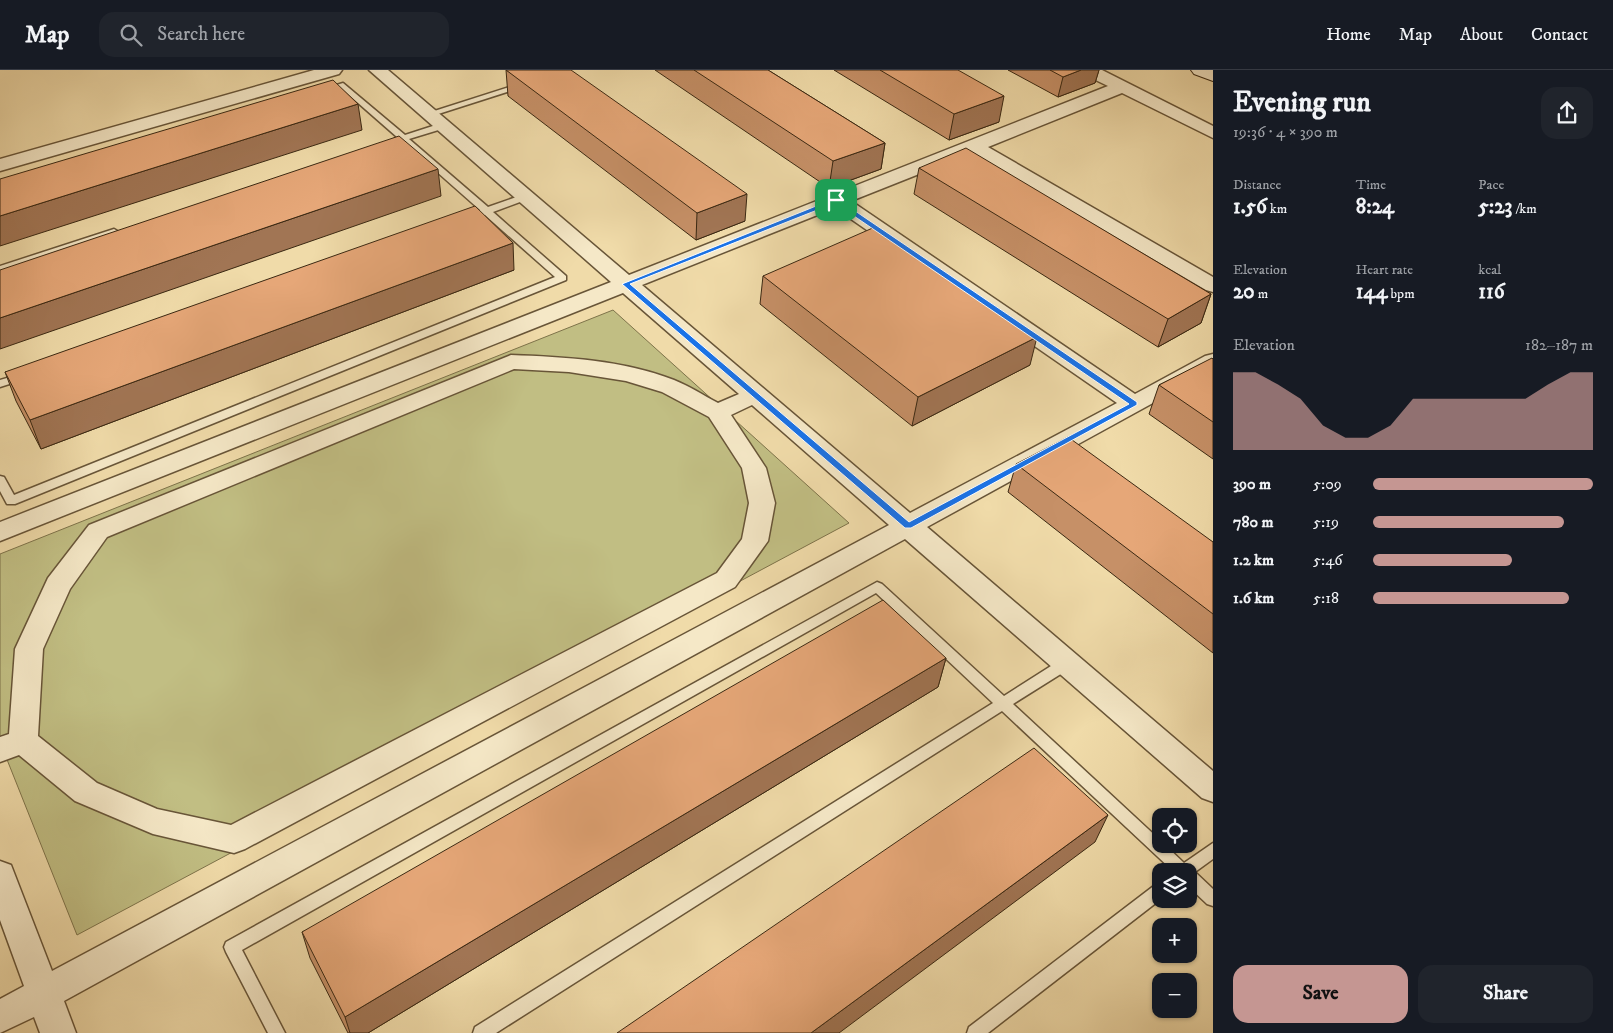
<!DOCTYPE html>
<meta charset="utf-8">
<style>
body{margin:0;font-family:"IM FELL DW Pica",serif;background:#20242c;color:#f1f3f6;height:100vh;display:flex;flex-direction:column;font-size:19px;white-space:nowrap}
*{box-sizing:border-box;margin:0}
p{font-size:16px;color:#9ea1a6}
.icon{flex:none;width:28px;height:28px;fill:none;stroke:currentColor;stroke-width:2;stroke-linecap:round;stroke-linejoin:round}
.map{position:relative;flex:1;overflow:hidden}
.panel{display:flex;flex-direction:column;background:#171b24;width:400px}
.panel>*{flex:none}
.tools{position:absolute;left:1152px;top:738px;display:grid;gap:10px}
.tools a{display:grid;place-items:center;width:45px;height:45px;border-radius:10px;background:#171b24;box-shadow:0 1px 4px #0004;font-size:25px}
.pin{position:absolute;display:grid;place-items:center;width:42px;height:42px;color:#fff;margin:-21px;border-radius:10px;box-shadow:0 2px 8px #0006}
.round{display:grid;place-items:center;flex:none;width:52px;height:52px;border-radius:15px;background:#20242c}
.headline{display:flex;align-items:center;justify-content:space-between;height:85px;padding:0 20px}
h1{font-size:28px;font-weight:700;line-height:38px}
.figures{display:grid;grid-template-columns:repeat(3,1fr);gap:8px;height:85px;padding:5px 20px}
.figures div{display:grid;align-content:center}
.figures b{font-size:21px;font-weight:700}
.figures small{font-size:14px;font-weight:400}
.figures p{font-size:14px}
.chart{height:140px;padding:10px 20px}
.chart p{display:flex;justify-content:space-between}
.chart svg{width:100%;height:90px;margin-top:5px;fill:#c59692;opacity:.7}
.cta{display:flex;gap:10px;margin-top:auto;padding:10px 20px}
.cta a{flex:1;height:58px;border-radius:15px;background:#c59692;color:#111;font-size:20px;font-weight:700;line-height:58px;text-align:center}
.cta a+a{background:#20242c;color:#f1f3f6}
ul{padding:0 20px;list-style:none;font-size:16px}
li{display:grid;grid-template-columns:80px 60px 1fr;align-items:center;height:38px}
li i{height:12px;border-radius:6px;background:#c59692}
header{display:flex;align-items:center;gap:30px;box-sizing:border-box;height:70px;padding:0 25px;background:#171b24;border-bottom:1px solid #363941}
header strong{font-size:24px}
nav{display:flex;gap:28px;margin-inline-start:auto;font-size:18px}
.search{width:350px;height:45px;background:#20242c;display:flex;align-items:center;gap:12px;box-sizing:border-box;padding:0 18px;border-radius:15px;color:#9ea1a6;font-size:19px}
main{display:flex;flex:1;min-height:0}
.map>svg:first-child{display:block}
</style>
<header>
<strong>Map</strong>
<div class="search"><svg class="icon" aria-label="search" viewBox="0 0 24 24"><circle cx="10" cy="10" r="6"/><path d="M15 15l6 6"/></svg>Search here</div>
<nav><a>Home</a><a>Map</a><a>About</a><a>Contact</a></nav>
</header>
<main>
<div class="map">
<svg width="1213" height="963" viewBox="0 0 1213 963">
<rect width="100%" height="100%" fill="#f0dba9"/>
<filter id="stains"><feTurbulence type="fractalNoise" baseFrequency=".004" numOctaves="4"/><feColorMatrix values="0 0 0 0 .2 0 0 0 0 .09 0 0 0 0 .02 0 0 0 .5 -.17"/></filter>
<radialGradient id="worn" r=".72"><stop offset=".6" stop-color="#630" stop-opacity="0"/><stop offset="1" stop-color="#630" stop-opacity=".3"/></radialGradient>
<!-- green -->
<polygon fill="#c1be83" stroke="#7e734a" points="613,240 849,453 77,865 0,672 0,484"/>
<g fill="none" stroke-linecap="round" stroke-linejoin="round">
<!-- lane casing -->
<g stroke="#685538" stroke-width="3">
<g id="lane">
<polygon points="343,13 405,65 439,54 445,54 445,58 409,69 488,137 522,125 528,125 528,129 493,142 566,206 566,210 15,434 7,434 0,421 0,406 4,407 14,425 555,207 485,145 478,145 476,143 480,140 402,71 394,72 393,70 397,67 341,18 324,22 320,20"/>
<polygon points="519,14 526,16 432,46 425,44"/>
<polygon points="114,159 119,162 117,164 0,202 0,196"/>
<polygon points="24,303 29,306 28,308 0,317 0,310"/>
<polygon points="877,512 882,514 1004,626 1062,589 1067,588 1072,589 1074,593 1072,597 1013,634 1161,771 1161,774 1164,774 1184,793 1213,773 1213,789 1195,802 1213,819 1213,836 1207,834 1189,817 1189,801 1173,801 1002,641 496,963 473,963 475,957 993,633 876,523 242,880 285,963 268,963 226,882 224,877 226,872"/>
<polygon points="1161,813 1161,829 988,963 967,963 969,957 1155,815"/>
</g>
</g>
<!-- street casing -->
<g stroke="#685538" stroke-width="3">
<g id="street">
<polygon points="314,0 342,0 339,4 0,101 0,89"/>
<path d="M369 0H388L629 205 1108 16 1083 4 1080 0H1102L1213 56V68L1122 23 988 77 1213 207V222L1206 220 972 83 851 131 1135 324 1205 286 1213 284V300L927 457 1213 701V732L1202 728 905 469 64 931 76 963H40L34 947 0 963V929L24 916 0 850V791L11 795 52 901 889 455 752 335 731 345 766 398 775 433 768 471 735 517 245 779 234 783 153 764 75 731 19 685 0 692V667L9 664 15 579 48 508 89 455 511 285C565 287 623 290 674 310 689 316 703 325 718 333L739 324 623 223 0 471V452L611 212ZM835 138 1117 333 910 443 642 215ZM514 299 569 302 626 311 662 322 709 347 742 398 749 433 742 469 717 503 231 755 157 739 97 713 38 666 43 579 70 519 107 467Z"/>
</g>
</g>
<!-- secondary casing -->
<g stroke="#3a2812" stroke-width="2">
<polygon id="secondary" points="1191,0 1213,0 1213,11 1194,4"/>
</g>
<!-- lane -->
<use href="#lane" fill="#f5e8c7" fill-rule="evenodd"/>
<!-- street -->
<use href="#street" fill="#f5e8c7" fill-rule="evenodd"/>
<!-- secondary -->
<use href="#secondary" fill="#f5e8c7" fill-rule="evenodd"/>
</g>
<!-- wall -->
<g fill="#c69067" stroke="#3a2812">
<polygon points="506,0 745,151 696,170 508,26"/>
<polygon points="655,0 768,0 885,73 881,99 829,118"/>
<polygon points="834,0 958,0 999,52 949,70"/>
<polygon points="1008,0 1099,0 1095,13 1058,27"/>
<polygon points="919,98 1211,224 1201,253 1158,277 914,124"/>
<polygon points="514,200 41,379 16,331 5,302"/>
<polygon points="763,206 1030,295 912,356 760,234"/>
<polygon points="1213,289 1213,389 1149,344 1159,315"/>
<polygon points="1016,394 1213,472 1213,583 1008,422"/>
<polygon points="946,588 938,617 368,963 348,963 310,888 302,862"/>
</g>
<!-- shaded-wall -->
<g fill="#a17554" stroke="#3a2812">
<polygon points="1081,0 1099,0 1095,13 1058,27 1063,7"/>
<polygon points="1004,26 999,52 949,70 954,44"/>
<polygon points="358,34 362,60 0,176 0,146"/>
<polygon points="885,73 881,99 829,118 833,91"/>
<polygon points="438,99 441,126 0,279 0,248"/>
<polygon points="747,124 745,151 696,170 697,143"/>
<polygon points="513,173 514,200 41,379 30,350"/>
<polygon points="1211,224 1201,253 1158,277 1168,249"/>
<polygon points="1037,267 1030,295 912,356 918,327"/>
<polygon points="946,588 938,617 368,963 350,963 345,947"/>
<polygon points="1108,745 1095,772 839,963 811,963"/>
</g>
<!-- building -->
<g fill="#e6a778" stroke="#3a2812">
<polygon points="506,0 571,0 747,124 697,143"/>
<polygon points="694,0 768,0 885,73 833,91"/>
<polygon points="880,0 958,0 1004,26 954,44"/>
<polygon points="1050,0 1081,0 1063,7"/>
<polygon points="333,10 358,34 0,146 0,109"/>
<polygon points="399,66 438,99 0,248 0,200"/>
<polygon points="966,78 1211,224 1168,249 919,98"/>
<polygon points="475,136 513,173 30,350 5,302"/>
<polygon points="875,157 1037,267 918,327 763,206"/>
<polygon points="1212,288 1213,289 1213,352 1159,315"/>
<polygon points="1068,367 1213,472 1213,544 1016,394"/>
<polygon points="883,530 946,588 345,947 302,862"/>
<polygon points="1034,678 1108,745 811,963 617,963"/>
</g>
<!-- route -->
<path fill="#1a73e8" stroke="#fff" fill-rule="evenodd" d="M836 128 1137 332V335L911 458H905L622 214ZM835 133 1129 334 909 452 630 214Z"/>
<rect width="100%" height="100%" filter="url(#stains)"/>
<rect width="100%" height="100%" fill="url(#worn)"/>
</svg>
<div class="tools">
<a><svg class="icon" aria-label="locate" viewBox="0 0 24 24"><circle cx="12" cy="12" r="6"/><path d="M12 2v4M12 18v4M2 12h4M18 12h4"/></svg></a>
<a><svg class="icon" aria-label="layers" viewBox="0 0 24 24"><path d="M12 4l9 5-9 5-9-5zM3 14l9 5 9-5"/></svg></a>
<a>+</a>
<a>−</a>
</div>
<div class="pin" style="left:836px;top:130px;background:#1e9e55"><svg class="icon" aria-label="arrive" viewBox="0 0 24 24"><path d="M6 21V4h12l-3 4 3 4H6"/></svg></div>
</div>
<section class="panel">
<div class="headline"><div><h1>Evening run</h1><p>19:36 · 4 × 390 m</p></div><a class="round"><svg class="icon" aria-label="share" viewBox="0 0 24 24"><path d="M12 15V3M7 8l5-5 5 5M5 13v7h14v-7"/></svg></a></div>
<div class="figures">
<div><p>Distance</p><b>1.56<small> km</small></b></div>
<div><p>Time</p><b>8:24</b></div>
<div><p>Pace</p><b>5:23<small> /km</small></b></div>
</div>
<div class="figures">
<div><p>Elevation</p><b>20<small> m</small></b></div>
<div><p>Heart rate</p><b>144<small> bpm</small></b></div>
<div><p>kcal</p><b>116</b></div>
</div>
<div class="chart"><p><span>Elevation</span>182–187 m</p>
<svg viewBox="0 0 160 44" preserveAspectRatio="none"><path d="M0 44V6L10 6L20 12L30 19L40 32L50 38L60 38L70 32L80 19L90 19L100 19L110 19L120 19L130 19L140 12L150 6L160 6V44z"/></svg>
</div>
<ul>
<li><b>390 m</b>5:09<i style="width:100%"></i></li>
<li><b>780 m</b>5:19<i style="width:87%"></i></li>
<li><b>1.2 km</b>5:46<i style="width:63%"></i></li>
<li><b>1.6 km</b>5:18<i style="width:89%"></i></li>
</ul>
<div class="cta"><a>Save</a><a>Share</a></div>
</section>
</main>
